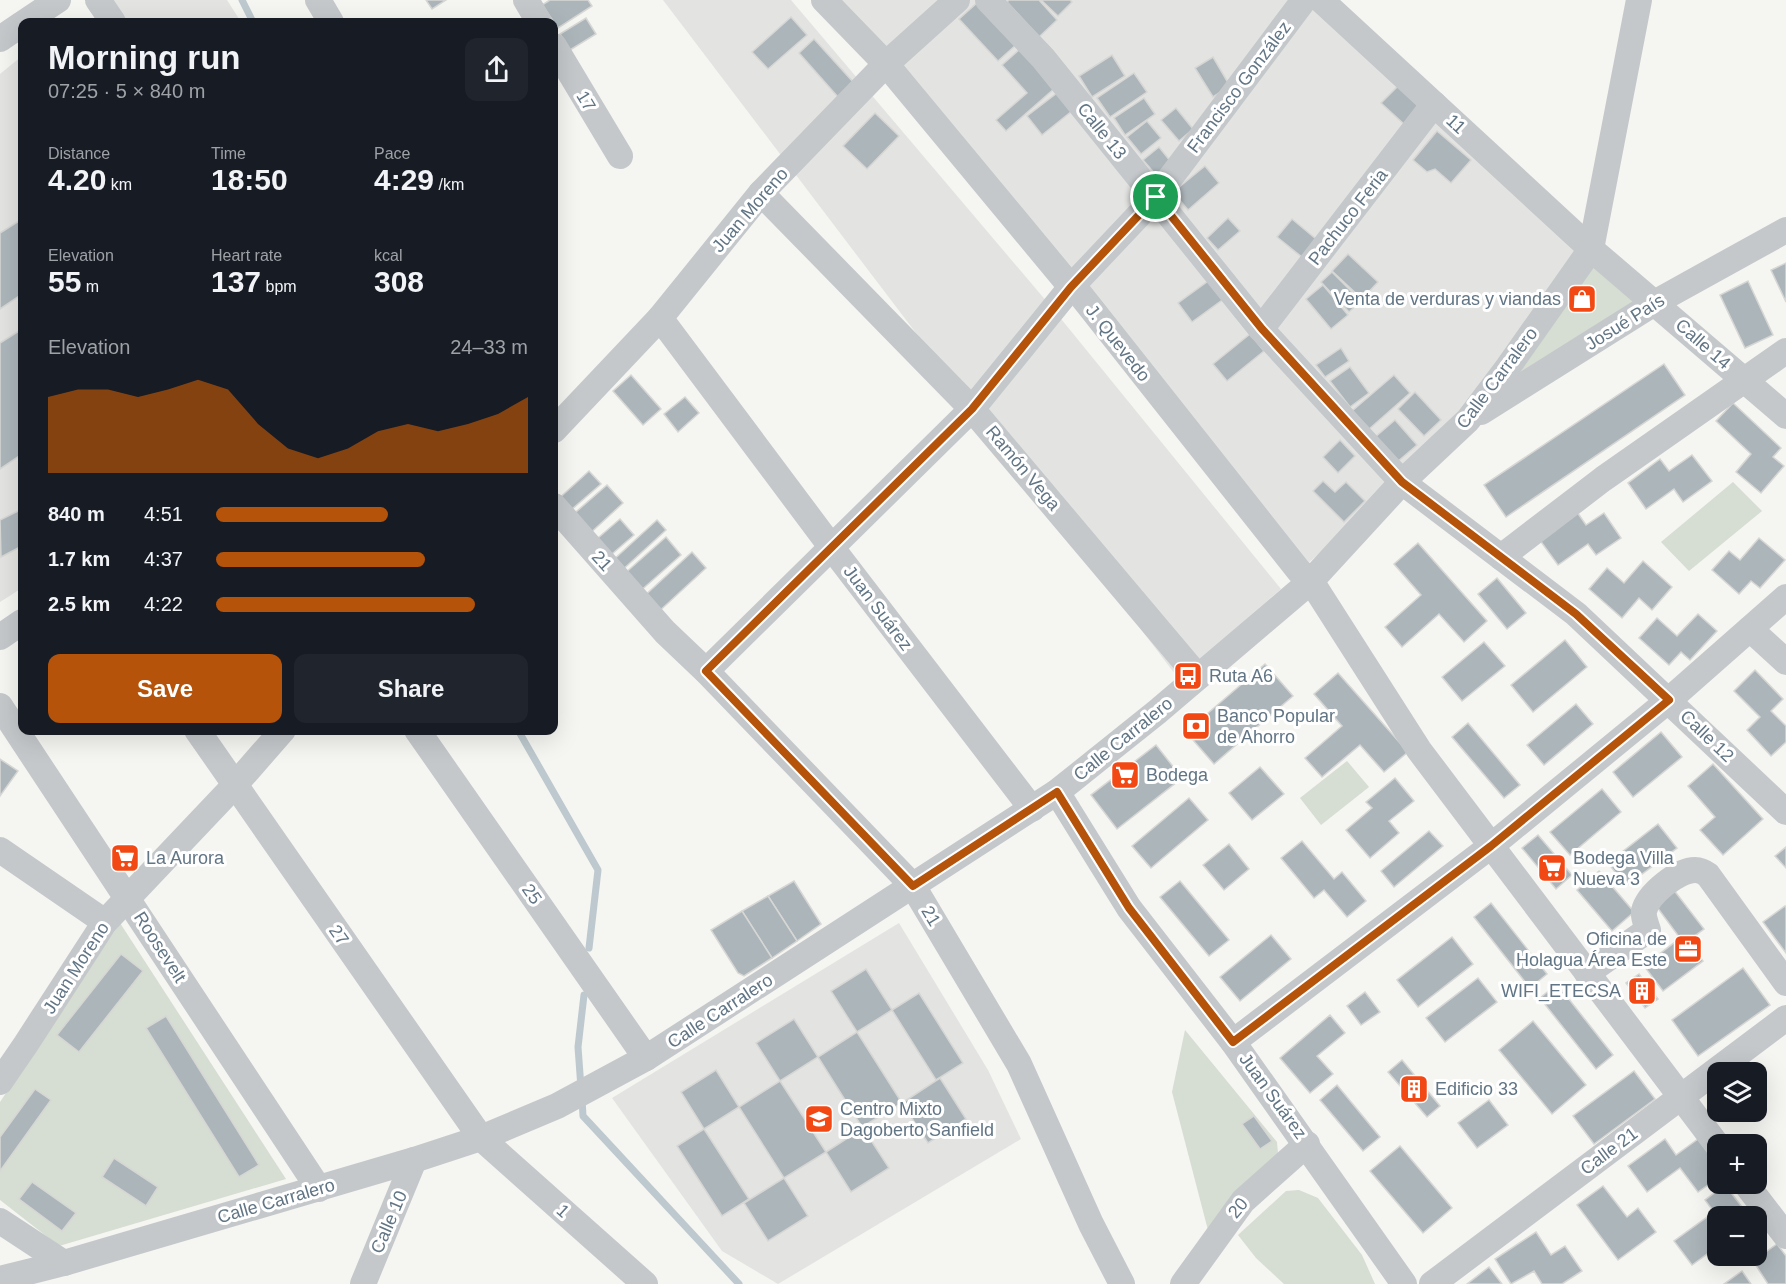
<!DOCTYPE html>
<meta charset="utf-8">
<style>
body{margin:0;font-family:Helvetica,sans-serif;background:#20242c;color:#f1f3f6;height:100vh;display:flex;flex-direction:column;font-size:22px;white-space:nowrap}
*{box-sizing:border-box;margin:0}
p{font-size:20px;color:#9ea1a6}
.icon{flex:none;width:33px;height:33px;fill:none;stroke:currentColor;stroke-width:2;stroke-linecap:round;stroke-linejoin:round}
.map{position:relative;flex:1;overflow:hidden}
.side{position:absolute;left:18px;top:18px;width:540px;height:717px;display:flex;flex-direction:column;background:#171b24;border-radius:12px;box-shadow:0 6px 24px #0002}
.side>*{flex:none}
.fabs{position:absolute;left:1707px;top:1062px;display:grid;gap:12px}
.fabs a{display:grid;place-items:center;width:60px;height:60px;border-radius:12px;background:#171b24;box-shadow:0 6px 24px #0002;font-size:30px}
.pin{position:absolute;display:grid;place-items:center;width:51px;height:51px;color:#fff;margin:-26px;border:3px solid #fff;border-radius:50%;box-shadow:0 2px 6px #0007}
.round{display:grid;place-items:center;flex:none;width:63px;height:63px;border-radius:12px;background:#20242c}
.overview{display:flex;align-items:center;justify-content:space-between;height:102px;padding:0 30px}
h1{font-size:33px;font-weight:700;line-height:45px}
.figures{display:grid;grid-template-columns:repeat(3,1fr);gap:9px;height:102px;padding:6px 30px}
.figures div{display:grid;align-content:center}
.figures b{font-size:30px;font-weight:700}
.figures small{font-size:16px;font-weight:400}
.figures p{font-size:16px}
.chart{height:168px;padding:12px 30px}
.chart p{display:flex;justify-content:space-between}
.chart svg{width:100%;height:108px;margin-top:6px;fill:#b45309;opacity:.7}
.primary-button{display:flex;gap:12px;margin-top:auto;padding:12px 30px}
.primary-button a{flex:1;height:69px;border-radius:12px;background:#b45309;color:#fff;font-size:24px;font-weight:700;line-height:69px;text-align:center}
.primary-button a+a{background:#20242c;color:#f1f3f6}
ul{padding:0 30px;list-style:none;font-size:20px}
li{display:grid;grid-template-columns:96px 72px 1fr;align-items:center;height:45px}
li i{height:15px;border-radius:8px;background:#b45309}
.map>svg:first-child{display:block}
</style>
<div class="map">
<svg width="1786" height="1284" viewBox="0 0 1786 1284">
<rect width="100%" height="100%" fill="#f5f5f1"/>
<!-- built -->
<g fill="#e3e4e2">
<polygon points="109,0 227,0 241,22 124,22"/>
<polygon points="663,0 791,0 1053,309 1281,589 1178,678"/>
<polygon points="823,0 1321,0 1591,249 1402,482 1299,571"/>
<polygon points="22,56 22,588 0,602 0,74"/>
<polygon points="899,923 988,1070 1021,1139 778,1284 722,1251 612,1098"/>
</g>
<!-- green -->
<g fill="#d6ddd2">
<polygon points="1591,249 1656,302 1468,420"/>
<polygon points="1733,482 1762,511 1689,571 1661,542"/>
<polygon points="1347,761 1369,787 1321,825 1300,798"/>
<polygon points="120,923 286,1179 59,1246 0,1200 0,1102"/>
<polygon points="1185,1030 1277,1142 1278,1154 1209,1234 1172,1092"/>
<polygon points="1299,1190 1318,1198 1362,1255 1375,1284 1284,1284 1256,1258 1238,1235 1286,1191"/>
</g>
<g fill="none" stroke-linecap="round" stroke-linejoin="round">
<!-- stream -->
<g stroke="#bdc9ce" stroke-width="7">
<polyline points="242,0 253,22"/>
<polyline points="518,730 598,870 589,948"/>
<polyline points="581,1088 578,1047 584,995"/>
<polyline points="582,1099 583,1116 739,1284"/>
</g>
</g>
<!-- building -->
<g fill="#acb5ba" stroke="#d6d7d4" stroke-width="1.5">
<polygon points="426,0 446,0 432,9"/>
<polygon points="550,0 588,0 592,6 558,28 542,5"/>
<polygon points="1009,0 1039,0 1057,20 1039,37 1007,2"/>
<polygon points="1041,0 1070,0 1072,2 1058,16"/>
<polygon points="978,2 1017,44 998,61 959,19"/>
<polygon points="791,17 807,35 768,69 752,52"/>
<polygon points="586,18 596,34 570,50 560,34"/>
<polygon points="814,39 854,83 838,97 799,53"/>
<polygon points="1020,49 1055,88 1006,131 996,120 1027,93 1002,65"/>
<polygon points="1112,55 1125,76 1092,97 1079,76"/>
<polygon points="1213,57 1230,86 1213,97 1195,68"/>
<polygon points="1134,73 1147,92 1110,117 1097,98"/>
<polygon points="1402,82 1425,103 1405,125 1381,103"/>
<polygon points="1057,93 1072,111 1042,135 1027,116"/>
<polygon points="1144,98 1155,114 1125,135 1114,118"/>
<polygon points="1176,108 1193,129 1179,141 1161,120"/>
<polygon points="875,113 899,136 867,169 843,146"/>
<polygon points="1147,121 1161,138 1141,154 1127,137"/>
<polygon points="1437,131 1471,160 1451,183 1435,169 1427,172 1413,160"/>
<polygon points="1159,147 1171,162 1156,175 1143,160"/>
<polygon points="1205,166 1219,183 1188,210 1173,192"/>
<polygon points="1228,218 1240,231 1218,250 1207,238"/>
<polygon points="22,219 22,294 0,309 0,233"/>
<polygon points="1292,219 1322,244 1308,262 1277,237"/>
<polygon points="1348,254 1378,282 1362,299 1332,271"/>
<polygon points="1786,263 1786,302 1771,270"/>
<polygon points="1332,272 1361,301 1349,312 1321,282"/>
<polygon points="1211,279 1225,298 1192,322 1178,303"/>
<polygon points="1748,281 1773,335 1745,348 1720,295"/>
<polygon points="1323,285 1348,315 1331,329 1306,299"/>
<polygon points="22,329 22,454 0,469 0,343"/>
<polygon points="1250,334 1264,351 1227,381 1213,364"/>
<polygon points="1341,348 1349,361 1325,377 1316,365"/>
<polygon points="1664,364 1685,395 1506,517 1484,485"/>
<polygon points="1350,367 1369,393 1350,407 1330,381"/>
<polygon points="631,375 661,409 643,425 613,391"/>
<polygon points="1394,375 1410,393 1368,430 1352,411"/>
<polygon points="1415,392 1441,420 1424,436 1398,409"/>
<polygon points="685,397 699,413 678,432 664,414"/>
<polygon points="1733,403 1781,448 1773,457 1784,466 1761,493 1736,472 1751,454 1716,421"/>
<polygon points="1395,420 1417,445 1396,463 1374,438"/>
<polygon points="1340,440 1355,456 1338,473 1323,457"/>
<polygon points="1692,455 1712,481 1683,502 1674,489 1646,509 1628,483 1660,459 1669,471"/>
<polygon points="589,471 601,484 564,516 554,503"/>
<polygon points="1323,481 1335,492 1346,482 1365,501 1344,522 1313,491"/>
<polygon points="607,485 623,503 586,537 569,518"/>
<polygon points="22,509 22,546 1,557 0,520"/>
<polygon points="1577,512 1586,525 1604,513 1621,538 1596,555 1588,544 1558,565 1539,539"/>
<polygon points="620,519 634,535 605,560 591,544"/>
<polygon points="657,520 666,530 619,573 610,563"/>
<polygon points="666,537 681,555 638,593 623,575"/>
<polygon points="1759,538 1785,560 1760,588 1751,581 1739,594 1712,570 1729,551 1740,560"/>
<polygon points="1418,543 1487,621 1464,642 1439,614 1402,647 1385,627 1421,595 1394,564"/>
<polygon points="692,552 706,568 654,616 640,600"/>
<polygon points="1643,561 1672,587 1652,610 1639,598 1622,618 1589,589 1607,568 1624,583"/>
<polygon points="1497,578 1526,613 1507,629 1478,594"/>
<polygon points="1698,614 1717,631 1690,660 1681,652 1669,665 1639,638 1657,618 1677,636"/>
<polygon points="1565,640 1587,667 1533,712 1511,685"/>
<polygon points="1484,642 1505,666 1462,701 1442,677"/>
<polygon points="1265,664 1293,696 1214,764 1186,732"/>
<polygon points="1755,670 1783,699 1771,711 1786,726 1786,742 1771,756 1747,730 1760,717 1734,691"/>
<polygon points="1338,673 1408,752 1384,772 1360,745 1322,777 1305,758 1342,726 1314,694"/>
<polygon points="1576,704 1593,724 1544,765 1527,745"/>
<polygon points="1468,723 1520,785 1504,798 1452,737"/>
<polygon points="1661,732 1682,757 1633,797 1613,772"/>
<polygon points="1156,745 1182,778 1117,829 1091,795"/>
<polygon points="0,759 18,771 0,796"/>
<polygon points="1713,764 1763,819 1723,855 1700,830 1715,817 1688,786"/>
<polygon points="1260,767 1284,794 1252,820 1229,793"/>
<polygon points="1395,778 1414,801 1389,821 1399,833 1370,858 1346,830 1372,808 1366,802"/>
<polygon points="1602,789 1621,812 1570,855 1550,832"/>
<polygon points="1189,798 1208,820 1151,868 1132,846"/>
<polygon points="1658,824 1677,848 1626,886 1608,863"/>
<polygon points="1429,831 1443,846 1394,887 1381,871"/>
<polygon points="1538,835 1572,875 1556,889 1522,848"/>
<polygon points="1302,841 1334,879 1342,872 1366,901 1347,917 1324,890 1314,898 1281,858"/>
<polygon points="1229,844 1249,869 1224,890 1203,865"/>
<polygon points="1786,847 1786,868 1775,856"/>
<polygon points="1599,871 1634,912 1612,931 1577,890"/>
<polygon points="794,881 821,924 797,941 768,896"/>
<polygon points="1180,881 1229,940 1209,956 1160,897"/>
<polygon points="1673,889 1704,929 1688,941 1703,961 1663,991 1644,966 1680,938 1654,903"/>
<polygon points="768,896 797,941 772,958 742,911"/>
<polygon points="1491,903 1547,974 1530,988 1474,917"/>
<polygon points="1785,906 1786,908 1786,953 1763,922"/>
<polygon points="742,911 772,958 744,976 738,973 711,930"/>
<polygon points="1271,935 1291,959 1240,1001 1220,977"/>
<polygon points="1452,937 1473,964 1418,1007 1397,980"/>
<polygon points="121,954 143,971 79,1052 57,1035"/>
<polygon points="1743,968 1770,1005 1698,1056 1672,1020"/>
<polygon points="866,969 892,1010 857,1032 831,991"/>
<polygon points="1639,974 1658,999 1645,1008 1626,983"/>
<polygon points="1478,978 1497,1002 1445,1042 1426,1018"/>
<polygon points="1557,984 1613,1055 1596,1069 1540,998"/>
<polygon points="1365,992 1380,1012 1361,1025 1347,1006"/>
<polygon points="919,993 963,1063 936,1080 892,1010"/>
<polygon points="1330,1015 1345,1033 1317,1056 1333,1074 1310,1093 1280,1058"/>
<polygon points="166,1016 259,1165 239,1177 146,1028"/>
<polygon points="794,1019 818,1057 780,1081 756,1043"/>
<polygon points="1533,1021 1586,1085 1552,1114 1499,1050"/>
<polygon points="857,1032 902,1103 862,1127 818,1057"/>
<polygon points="1402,1060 1440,1106 1427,1117 1388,1072"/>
<polygon points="716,1070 739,1107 704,1129 681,1092"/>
<polygon points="1634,1071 1655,1099 1594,1144 1573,1116"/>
<polygon points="940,1078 966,1119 928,1143 902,1103"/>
<polygon points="780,1081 826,1152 784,1178 739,1107"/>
<polygon points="1337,1085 1380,1137 1363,1151 1320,1100"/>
<polygon points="35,1089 51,1100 0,1171 0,1137"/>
<polygon points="1489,1100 1508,1125 1477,1148 1458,1123"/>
<polygon points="1254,1116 1272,1141 1260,1149 1242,1124"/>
<polygon points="863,1128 889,1168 851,1192 826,1152"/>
<polygon points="704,1129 749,1199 722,1216 677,1146"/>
<polygon points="1665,1139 1676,1155 1698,1139 1718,1166 1718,1178 1698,1192 1680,1168 1647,1192 1628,1166"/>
<polygon points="1400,1146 1452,1208 1423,1233 1370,1171"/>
<polygon points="114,1158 158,1187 146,1206 102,1177"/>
<polygon points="784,1178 808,1216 768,1241 744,1203"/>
<polygon points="32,1182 76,1213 62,1231 19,1199"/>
<polygon points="1725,1185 1749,1216 1718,1216 1718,1246 1692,1265 1674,1241 1714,1212 1705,1200"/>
<polygon points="1603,1186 1627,1217 1638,1208 1656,1232 1618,1260 1577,1205"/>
<polygon points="1536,1232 1551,1255 1565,1246 1582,1271 1562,1284 1542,1284 1534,1271 1511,1284 1495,1259"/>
<polygon points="1777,1244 1786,1256 1786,1284 1768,1284 1753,1261"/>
<polygon points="1489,1267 1502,1284 1467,1284"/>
<polygon points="1742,1271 1751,1284 1724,1284"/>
</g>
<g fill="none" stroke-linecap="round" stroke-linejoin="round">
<!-- minor -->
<g stroke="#c4c8cb" stroke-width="26">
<polyline points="98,0 113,22"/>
<polyline points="318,0 331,22"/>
<polyline points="526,0 539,22"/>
<polyline points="824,0 886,64 1071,287 1079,293 1299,571 1311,581 1419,750 1718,1146"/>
<polyline points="988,0 1043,58 1261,329 1402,482 1576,614 1786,812"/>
<polyline points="1321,0 1591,249 1786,416"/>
<polyline points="25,22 58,0"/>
<polyline points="0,39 22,24"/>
<polyline points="554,46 620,156"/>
<polyline points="761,193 972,409 1198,677"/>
<polyline points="660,318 832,548 1032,809"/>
<polyline points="1261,329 1434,104"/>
<polyline points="1481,412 1656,302 1786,230"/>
<polyline points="554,430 660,318 761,193 886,64 957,0"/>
<polyline points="554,506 665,632 706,671 913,886 1019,1064 1091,1224 1122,1284"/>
<polyline points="1501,557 1603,479 1786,351"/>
<polyline points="1750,629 1786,662"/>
<polyline points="0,637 22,622"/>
<polyline points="706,671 972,409 1071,287 1156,197 1304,0"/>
<polyline points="0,706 319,1189"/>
<polyline points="197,730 481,1138 645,1284"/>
<polyline points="417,730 646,1058"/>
<polyline points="1057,792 1129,908 1233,1042 1404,1284"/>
<polyline points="0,850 105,922"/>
<path d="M1587 973 1648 930C1646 924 1643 917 1644 911 1648 894 1678 870 1695 870 1700 870 1704 872 1708 875L1786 983"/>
<polyline points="1233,1042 1491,846 1669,700 1786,597"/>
<polyline points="0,1082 26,1044 105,922 234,786 283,730"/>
<polyline points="1746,1184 1786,1236"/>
<polyline points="0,1221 64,1263"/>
<polyline points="0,1279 64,1263 414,1160 481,1138 557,1106 646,1058 1057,792 1157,712 1311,581 1402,482 1468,420 1508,367 1591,249 1639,0"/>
<polyline points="363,1284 414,1160"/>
<polyline points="1183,1284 1243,1201 1307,1144"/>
<polyline points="1432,1284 1786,1018"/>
</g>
</g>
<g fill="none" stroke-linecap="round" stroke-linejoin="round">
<!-- route casing -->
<g stroke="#fff" stroke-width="12">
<polygon id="route" points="1156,197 1262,329 1402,482 1576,614 1669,700 1491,846 1233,1042 1129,908 1057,792 913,886 706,671 972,409 1071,287"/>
</g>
<!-- route -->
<use href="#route" stroke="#b45309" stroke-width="8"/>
</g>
<!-- icons -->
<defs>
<g id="shop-square" transform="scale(1.5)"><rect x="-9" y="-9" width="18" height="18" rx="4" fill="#f24914" stroke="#fff"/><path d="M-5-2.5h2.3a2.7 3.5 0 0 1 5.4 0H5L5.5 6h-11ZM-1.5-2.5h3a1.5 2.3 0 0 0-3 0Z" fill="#fff"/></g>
<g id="bus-square" transform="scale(1.5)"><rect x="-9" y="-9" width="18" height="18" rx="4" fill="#f24914" stroke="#fff"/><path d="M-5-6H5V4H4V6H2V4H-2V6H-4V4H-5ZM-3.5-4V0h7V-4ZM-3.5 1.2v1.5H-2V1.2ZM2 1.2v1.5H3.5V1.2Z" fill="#fff"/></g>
<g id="bank-square" transform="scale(1.5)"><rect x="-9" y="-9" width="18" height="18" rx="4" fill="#f24914" stroke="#fff"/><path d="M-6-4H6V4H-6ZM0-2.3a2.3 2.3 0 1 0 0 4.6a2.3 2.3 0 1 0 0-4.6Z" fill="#fff"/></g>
<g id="supermarket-square" transform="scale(1.5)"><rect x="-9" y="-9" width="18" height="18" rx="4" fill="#f24914" stroke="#fff"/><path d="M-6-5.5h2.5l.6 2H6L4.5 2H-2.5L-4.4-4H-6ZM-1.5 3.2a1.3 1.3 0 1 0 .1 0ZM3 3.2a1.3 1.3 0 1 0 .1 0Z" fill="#fff"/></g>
<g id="office-square" transform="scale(1.5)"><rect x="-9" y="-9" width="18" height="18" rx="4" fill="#f24914" stroke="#fff"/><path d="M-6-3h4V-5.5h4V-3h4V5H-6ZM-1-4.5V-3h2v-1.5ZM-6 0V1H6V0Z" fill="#fff"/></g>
<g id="building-square" transform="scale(1.5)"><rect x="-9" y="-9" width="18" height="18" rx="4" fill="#f24914" stroke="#fff"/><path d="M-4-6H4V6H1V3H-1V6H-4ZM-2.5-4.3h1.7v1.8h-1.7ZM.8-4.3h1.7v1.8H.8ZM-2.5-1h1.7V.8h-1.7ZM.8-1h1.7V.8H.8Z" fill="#fff"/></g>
<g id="school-square" transform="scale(1.5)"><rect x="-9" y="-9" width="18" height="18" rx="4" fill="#f24914" stroke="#fff"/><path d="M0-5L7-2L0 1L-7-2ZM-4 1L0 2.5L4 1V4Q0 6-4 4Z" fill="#fff"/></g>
</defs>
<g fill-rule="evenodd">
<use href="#shop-square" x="1582" y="299"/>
<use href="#bus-square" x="1188" y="676"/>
<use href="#bank-square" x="1196" y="726"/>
<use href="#supermarket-square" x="1125" y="775"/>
<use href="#supermarket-square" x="125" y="858"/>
<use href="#supermarket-square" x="1552" y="868"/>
<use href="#office-square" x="1688" y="949"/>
<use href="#building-square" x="1642" y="991"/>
<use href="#building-square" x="1414" y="1089"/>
<use href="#school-square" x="819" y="1119"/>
</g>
<g text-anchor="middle" stroke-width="6" stroke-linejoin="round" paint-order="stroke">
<!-- street labels -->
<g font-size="18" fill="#617585" stroke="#fff">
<text transform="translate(1239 87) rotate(-53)" y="6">Francisco González</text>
<text transform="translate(586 101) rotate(59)" y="6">17</text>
<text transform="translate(1456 124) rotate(43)" y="6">11</text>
<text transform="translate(1102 131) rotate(51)" y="6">Calle 13</text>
<text transform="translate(750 210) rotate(-49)" y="6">Juan Moreno</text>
<text transform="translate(1348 217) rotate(-52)" y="6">Pachuco Feria</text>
<text transform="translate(1625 322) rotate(-32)" y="6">Josué País</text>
<text transform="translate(1118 343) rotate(52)" y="6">J. Quevedo</text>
<text transform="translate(1703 344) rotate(41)" y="6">Calle 14</text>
<text transform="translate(1497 378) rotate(-53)" y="6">Calle Carralero</text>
<text transform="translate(1023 468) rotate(50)" y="6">Ramón Vega</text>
<text transform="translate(602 561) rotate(48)" y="6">21</text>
<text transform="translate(878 608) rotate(53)" y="6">Juan Suárez</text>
<text transform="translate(1707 736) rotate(44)" y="6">Calle 12</text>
<text transform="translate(1123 739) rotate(-39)" y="6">Calle Carralero</text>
<text transform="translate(532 894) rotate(55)" y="6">25</text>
<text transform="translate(931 916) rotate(59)" y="6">21</text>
<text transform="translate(339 935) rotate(55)" y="6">27</text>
<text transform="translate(160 947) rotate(57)" y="6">Roosevelt</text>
<text transform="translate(76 968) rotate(-57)" y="6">Juan Moreno</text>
<text transform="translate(720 1011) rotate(-33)" y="6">Calle Carralero</text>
<text transform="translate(1273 1096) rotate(54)" y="6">Juan Suárez</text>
<text transform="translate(1609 1151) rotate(-37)" y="6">Calle 21</text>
<text transform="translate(276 1201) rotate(-16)" y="6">Calle Carralero</text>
<text transform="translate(1238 1208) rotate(-50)" y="6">20</text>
<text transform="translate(563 1211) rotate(42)" y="6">1</text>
<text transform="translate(389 1222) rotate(-67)" y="6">Calle 10</text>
</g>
<!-- poi labels -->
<g font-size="18" fill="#617585" stroke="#fff" text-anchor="start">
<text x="1561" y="305" text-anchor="end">Venta de verduras y viandas</text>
<text x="1209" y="682">Ruta A6</text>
<text x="1217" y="722">Banco Popular<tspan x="1217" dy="21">de Ahorro</tspan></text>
<text x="1146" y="781">Bodega</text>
<text x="146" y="864">La Aurora</text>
<text x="1573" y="864">Bodega Villa<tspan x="1573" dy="21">Nueva 3</tspan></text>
<text x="1667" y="945" text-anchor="end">Oficina de<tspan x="1667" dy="21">Holagua Área Este</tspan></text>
<text x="1621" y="997" text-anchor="end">WIFI_ETECSA</text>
<text x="1435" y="1095">Edificio 33</text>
<text x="840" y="1115">Centro Mixto<tspan x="840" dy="21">Dagoberto Sanfield</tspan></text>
</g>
</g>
</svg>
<div class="fabs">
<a><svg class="icon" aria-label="layers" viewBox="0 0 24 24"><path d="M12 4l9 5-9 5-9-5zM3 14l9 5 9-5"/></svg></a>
<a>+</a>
<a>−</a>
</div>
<div class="pin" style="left:1156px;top:197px;background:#1e9e55"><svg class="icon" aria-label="arrive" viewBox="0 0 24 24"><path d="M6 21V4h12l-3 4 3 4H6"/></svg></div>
<section class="side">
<div class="overview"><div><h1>Morning run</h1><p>07:25 · 5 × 840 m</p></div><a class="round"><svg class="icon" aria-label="share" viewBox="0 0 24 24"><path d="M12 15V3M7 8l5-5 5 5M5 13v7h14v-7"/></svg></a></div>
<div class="figures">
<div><p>Distance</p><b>4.20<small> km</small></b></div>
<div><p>Time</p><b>18:50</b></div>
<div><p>Pace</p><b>4:29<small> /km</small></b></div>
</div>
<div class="figures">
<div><p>Elevation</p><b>55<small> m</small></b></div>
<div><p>Heart rate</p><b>137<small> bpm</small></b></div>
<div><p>kcal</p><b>308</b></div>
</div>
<div class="chart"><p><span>Elevation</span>24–33 m</p>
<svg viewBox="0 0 160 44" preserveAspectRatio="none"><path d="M0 44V13L10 10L20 10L30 13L40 10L50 6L60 10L70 24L80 34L90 38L100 34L110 27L120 24L130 27L140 24L150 20L160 13V44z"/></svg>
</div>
<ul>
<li><b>840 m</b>4:51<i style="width:55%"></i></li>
<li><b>1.7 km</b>4:37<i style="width:67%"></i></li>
<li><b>2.5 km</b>4:22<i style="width:83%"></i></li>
</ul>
<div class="primary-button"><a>Save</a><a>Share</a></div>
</section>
</div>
